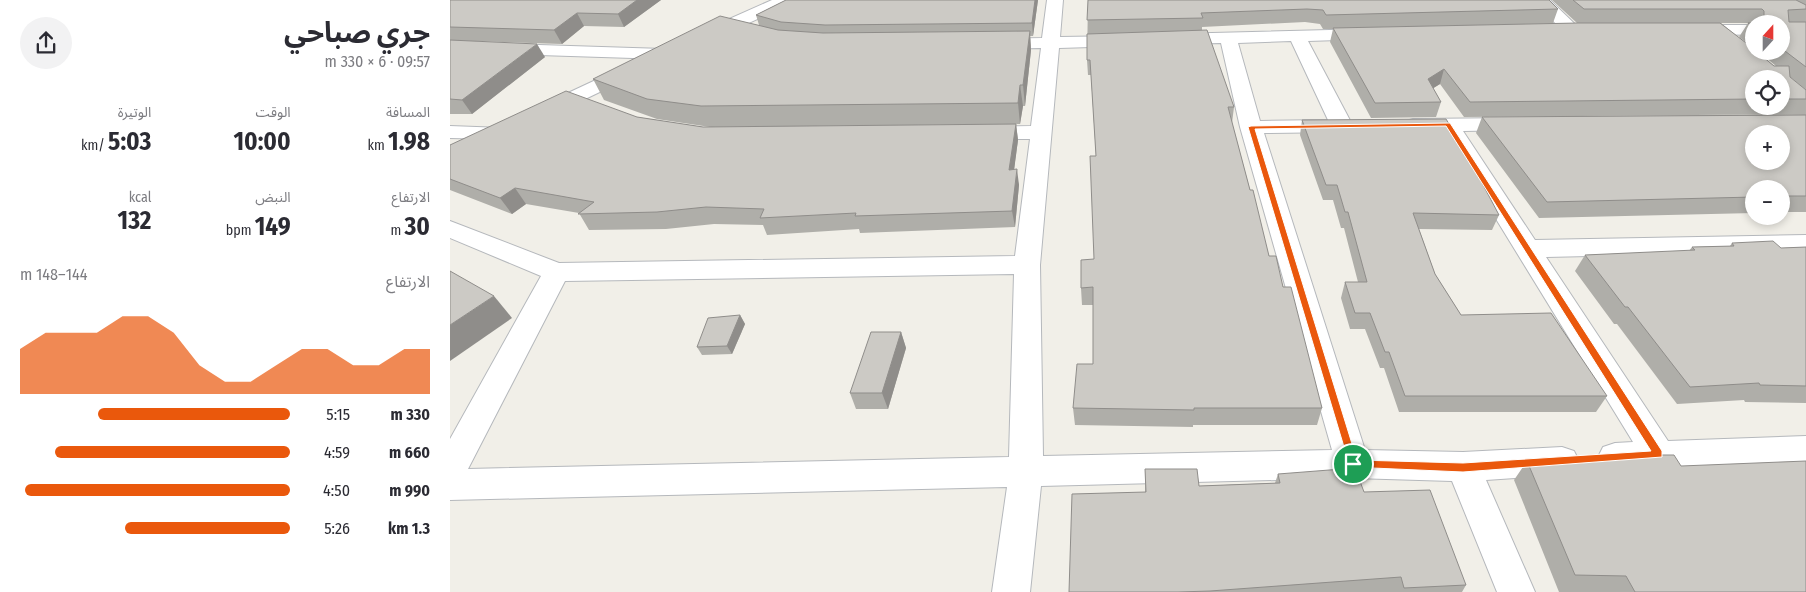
<!DOCTYPE html>
<html lang="ar">
<meta charset="utf-8">
<style>
body{margin:0;font-family:"Fira Sans Condensed","Noto Sans Arabic",sans-serif;background:#f2f2f3;color:#2b2b33;direction:rtl;height:100vh;display:flex;flex-direction:column;font-size:19px;white-space:nowrap}
*{box-sizing:border-box;margin:0}
p{font-size:16px;color:#7c7c81}
.icon{flex:none;width:28px;height:28px;fill:none;stroke:currentColor;stroke-width:2;stroke-linecap:round;stroke-linejoin:round}
.map{position:relative;flex:1;overflow:hidden;direction:ltr}
.panel{display:flex;flex-direction:column;background:#fff;width:450px}
.panel>*{flex:none}
.needle{width:32px;rotate:21deg}
.controls{position:absolute;left:1295px;top:15px;display:grid;gap:10px}
.controls a{display:grid;place-items:center;width:45px;height:45px;border-radius:50%;background:#fff;box-shadow:0 2px 8px #0003;font-size:25px}
.pin{position:absolute;display:grid;place-items:center;width:42px;height:42px;color:#fff;margin:-21px;border:2px solid #fff;border-radius:50%;box-shadow:0 1px 5px #0007}
.round{display:grid;place-items:center;flex:none;width:52px;height:52px;border-radius:26px;background:#f2f2f3}
.headline{display:flex;align-items:center;justify-content:space-between;height:85px;padding:0 20px}
h1{font-size:28px;font-weight:700;line-height:38px}
.stats{display:grid;grid-template-columns:repeat(3,1fr);gap:8px;height:85px;padding:5px 20px}
.stats div{display:grid;align-content:center}
.stats b{font-size:25px;font-weight:700}
.stats small{font-size:14px;font-weight:400}
.stats p{font-size:14px}
.chart{height:140px;padding:10px 20px}
.chart p{display:flex;justify-content:space-between}
.chart svg{width:100%;height:90px;margin-top:5px;fill:#ea580c;opacity:.7}
ul{padding:0 20px;list-style:none;font-size:16px}
li{display:grid;grid-template-columns:80px 60px 1fr;align-items:center;height:38px}
li i{height:12px;border-radius:6px;background:#ea580c}
main{display:flex;flex:1;min-height:0}
.map>svg:first-child{display:block}
</style>
<main>
<div class="map">
<svg width="1356" height="592" viewBox="0 0 1356 592">
<rect width="100%" height="100%" fill="#f1efe8"/>
<g fill="none" stroke-linecap="round" stroke-linejoin="round">
<!-- minor casing -->
<g stroke="#b5b8bc" stroke-width="2">
<g id="minor">
<polygon points="322,0 344,0 342,3 262,40 256,41 250,40 247,36 250,32"/>
<path d="M597 0H613L610 37 674 36 680 37 683 41 680 45 674 46 609 48 590 265 593 456 882 450 790 127 771 43 722 44 716 43 713 39 716 35 722 34 919 29 925 30 928 34 925 38 919 39 858 41 903 126 899 130 892 132 814 133 915 450 1013 452 1112 447 1124 451 1129 461 1124 471 1112 475 1036 480 1085 592H1047L1002 481 903 478 591 486 580 592H542L557 487 0 500V439L91 276 0 238V221L109 263 565 256 580 139H529L521 138 518 133 521 128 529 127 581 126 591 48 544 49 538 48 535 44 538 40 544 39 592 38ZM841 41 878 120 810 121 788 43ZM564 274 559 457 18 469 115 281Z"/>
<polygon points="1083,0 1100,0 1131,30 1128,34 1094,36 1088,35 1085,31 1088,27 1107,25"/>
<polygon points="1267,25 1304,25 1304,35 1261,34 1258,30 1261,26"/>
<polygon points="0,42 214,49 220,50 223,54 220,58 214,59 0,52"/>
<polygon points="180,64 187,66 189,70 187,74 102,115 95,117 88,115 85,111 88,107"/>
<polygon points="1067,118 1074,120 1077,124 1074,128 1067,130 1013,131 1085,240 1356,235 1356,251 1096,257 1218,441 1356,436 1356,464 1165,471 1153,467 1148,457 1153,447 1165,443 1183,442 992,131 963,131 956,129 952,125 956,121 963,119"/>
<polygon points="0,126 53,128 56,133 53,138 45,139 0,138"/>
</g>
</g>
<!-- minor -->
<use href="#minor" fill="#fff" fill-rule="evenodd"/>
</g>
<!-- wall -->
<g fill="#afaea9" fill-rule="evenodd">
<polygon points="0,0 211,0 174,27 134,26 112,44 25,41 95,57 22,114 0,114"/>
<polygon points="336,0 588,0 583,36 580,36 581,50 575,106 573,106 570,124 260,127 207,119 154,100 143,79 309,25 306,15"/>
<path d="M638 0 1108 9 1103 23H1127L1102 0H1356V90L1340 77 1356 99V114L1014 117 990 84 983 88 991 102 986 117 921 118 880 42 883 29H873L870 24 855 22 752 27V31L784 107 782 123 800 190 819 256 833 287 872 408 867 425H743V427L625 425 623 408 643 364V305H632L631 288 644 259 646 156 641 75H638L637 60ZM1271 23H1298L1289 37 1304 48V24H1331V51H1308L1326 66H1324ZM1304 79H1331V106H1304Z"/>
<polygon points="1356,114 1356,212 1331,212 1331,189 1304,189 1304,213 1089,218 1026,133 1032,117"/>
<polygon points="187,117 253,127 566,124 568,140 564,169 569,185 565,227 410,233 409,229 317,235 313,225 264,224 216,229 139,230 129,213 76,204 62,214 0,190 0,145"/>
<polygon points="852,120 1049,215 1042,230 969,229 985,274 1011,315 1157,396 1146,412 949,412 934,368 930,368 915,329 900,329 891,298 895,282 908,282 894,228 891,228 883,200 873,200 850,135"/>
<polygon points="1282,243 1331,248 1356,247 1356,403 1295,402 1294,400 1227,404 1167,324 1164,324 1125,271 1135,255 1239,251 1242,247 1280,246"/>
<polygon points="290,315 295,324 282,354 252,355 247,347"/>
<polygon points="451,332 456,348 438,409 406,409 400,393"/>
<polygon points="1108,458 1231,466 1356,592 1109,592 1064,480 1077,461 1107,460"/>
<polygon points="695,469 749,486 825,483 828,474 914,492 1016,585 1012,592 619,592 695,492"/>
</g>
<!-- shaded-wall -->
<g fill="#8f8d8a">
<polygon points="187,0 211,0 174,27 168,14"/>
<polygon points="585,0 588,0 583,36 582,23"/>
<polygon points="127,13 134,26 112,44 104,30"/>
<polygon points="580,31 581,50 575,106 573,85"/>
<polygon points="87,44 95,57 22,114 12,100"/>
<polygon points="994,69 990,84 974,94 978,79"/>
<polygon points="570,85 573,106 570,124 568,103"/>
<polygon points="566,124 568,140 562,186 559,170"/>
<polygon points="567,169 569,185 565,227 562,211"/>
<polygon points="65,188 76,204 62,214 50,198"/>
<polygon points="44,296 62,318 0,361 0,325"/>
<polygon points="290,315 295,324 282,354 277,346"/>
<polygon points="451,332 456,348 438,409 432,393"/>
</g>
<!-- building -->
<g fill="#cccac5" stroke="#8f8d8a" fill-rule="evenodd">
<polygon points="0,0 187,0 168,14 127,13 104,30 0,27"/>
<polygon points="336,0 585,0 582,23 375,25 331,22 306,15"/>
<polygon points="638,0 1099,0 1108,9 876,15 873,10 857,9 751,13 753,18 637,20"/>
<polygon points="1123,0 1346,0 1356,5 1356,9 1338,10 1339,22 1356,22 1356,67 1331,48 1331,24 1304,24 1304,27 1298,23 1314,22 1314,11 1312,9 1134,9"/>
<polygon points="270,16 328,30 373,33 580,31 573,85 570,85 568,103 251,106 197,99 143,79"/>
<polygon points="1128,23 1270,23 1304,49 1304,51 1306,51 1324,66 1339,66 1340,77 1356,90 1356,99 1331,99 1331,79 1304,79 1304,99 1020,102 994,69 978,79 991,102 925,103 883,28"/>
<polygon points="757,30 784,107 778,107 800,190 803,190 819,256 826,256 833,287 841,287 872,408 744,408 744,410 623,408 627,364 643,364 643,287 631,288 631,260 644,259 640,156 646,156 640,60 637,60 637,34"/>
<polygon points="0,40 87,44 12,100 0,99"/>
<polygon points="116,91 187,117 253,127 566,124 559,170 567,169 562,211 405,216 406,213 310,218 314,209 256,207 207,212 128,214 144,202 65,188 50,198 0,179 0,145"/>
<path d="M1356 115V196H1331V189H1304V197L1097 202 1032 117ZM1304 134H1331V161H1304Z"/>
<polygon points="996,119 1012,145 1049,215 963,213 985,274 1011,315 1101,313 1157,396 955,396 939,352 935,352 920,313 905,313 895,282 917,282 898,212 895,212 887,185 876,185 852,120"/>
<polygon points="1323,241 1331,248 1356,247 1356,386 1310,385 1309,383 1240,387 1178,307 1175,307 1135,255 1245,250 1242,247 1284,246 1282,243"/>
<polygon points="0,271 44,296 0,325"/>
<polygon points="290,315 277,346 247,347 258,318"/>
<polygon points="421,332 451,332 432,393 400,393"/>
<polygon points="1159,455 1224,455 1231,466 1356,461 1356,592 1185,592 1176,576 1125,575 1077,461 1109,460 1108,458"/>
<polygon points="905,468 914,492 980,490 1016,585 954,588 951,577 760,591 728,592 619,592 622,494 696,492 695,469 747,469 749,486 830,483 828,474"/>
</g>
<!-- route -->
<path fill="#ea580c" stroke="#fff" fill-rule="evenodd" d="M1000 123 1212 451V457L1013 472 900 467 798 127 801 126ZM996 126 1201 451 1013 463 907 460 805 129Z"/>
</svg>
<div class="controls">
<a><svg class="needle" viewBox="-14 -14 28 28"><path d="M0-13l5 13h-10z" fill="#e53935"/><path d="M0 13l5-13h-10z" fill="#7c7c81"/></svg></a>
<a><svg class="icon" aria-label="locate" viewBox="0 0 24 24"><circle cx="12" cy="12" r="6"/><path d="M12 2v4M12 18v4M2 12h4M18 12h4"/></svg></a>
<a>+</a>
<a>−</a>
</div>
<div class="pin" style="left:903px;top:464px;background:#1e9e55"><svg class="icon" aria-label="arrive" viewBox="0 0 24 24"><path d="M6 21V4h12l-3 4 3 4H6"/></svg></div>
</div>
<section class="panel">
<div class="headline"><div><h1>جري صباحي</h1><p>09:57 · 6 × 330 m</p></div><a class="round"><svg class="icon" aria-label="share" viewBox="0 0 24 24"><path d="M12 15V3M7 8l5-5 5 5M5 13v7h14v-7"/></svg></a></div>
<div class="stats">
<div><p>المسافة</p><b>1.98<small> km</small></b></div>
<div><p>الوقت</p><b>10:00</b></div>
<div><p>الوتيرة</p><b>5:03<small> /km</small></b></div>
</div>
<div class="stats">
<div><p>الارتفاع</p><b>30<small> m</small></b></div>
<div><p>النبض</p><b>149<small> bpm</small></b></div>
<div><p>kcal</p><b>132</b></div>
</div>
<div class="chart"><p><span>الارتفاع</span>144–148 m</p>
<svg viewBox="0 0 160 44" preserveAspectRatio="none"><path d="M0 44V22L10 14L20 14L30 14L40 6L50 6L60 14L70 30L80 38L90 38L100 30L110 22L120 22L130 30L140 30L150 22L160 22V44z"/></svg>
</div>
<ul>
<li><b>330 m</b>5:15<i style="width:71%"></i></li>
<li><b>660 m</b>4:59<i style="width:87%"></i></li>
<li><b>990 m</b>4:50<i style="width:98%"></i></li>
<li><b>1.3 km</b>5:26<i style="width:61%"></i></li>
</ul>
</section>
</main>
